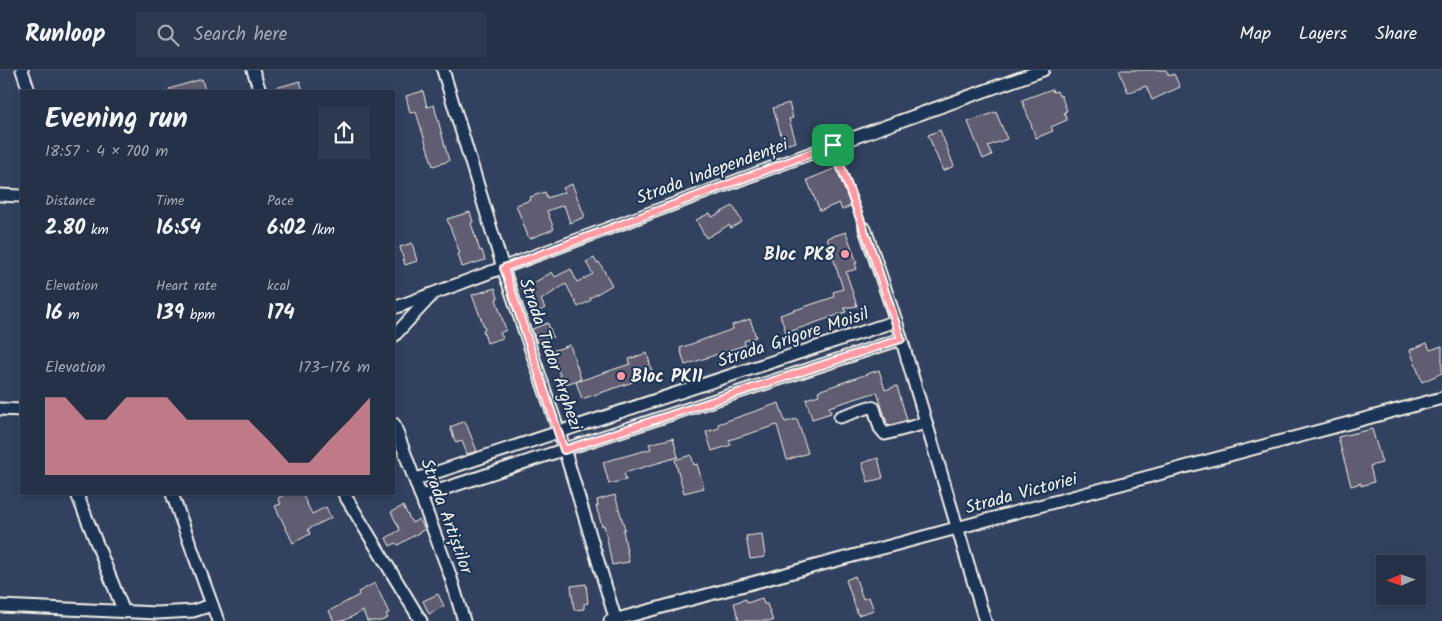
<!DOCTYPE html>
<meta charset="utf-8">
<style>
body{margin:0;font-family:Kalam,sans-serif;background:#2d394e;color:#f1f3f6;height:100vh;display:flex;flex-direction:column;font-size:19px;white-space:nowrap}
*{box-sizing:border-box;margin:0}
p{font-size:16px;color:#a3a9b4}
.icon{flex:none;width:28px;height:28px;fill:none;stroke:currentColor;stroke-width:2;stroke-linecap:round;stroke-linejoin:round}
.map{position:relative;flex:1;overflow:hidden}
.sheet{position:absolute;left:20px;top:20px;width:375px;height:405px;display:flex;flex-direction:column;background:#253147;border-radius:0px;box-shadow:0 2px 8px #0003,0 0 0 1px #424c60}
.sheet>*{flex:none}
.needle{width:32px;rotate:268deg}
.controls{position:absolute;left:1376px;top:485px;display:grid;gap:10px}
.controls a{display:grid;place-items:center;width:50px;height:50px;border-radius:0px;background:#253147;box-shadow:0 2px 8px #0003,0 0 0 1px #424c60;font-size:25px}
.pin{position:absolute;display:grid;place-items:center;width:42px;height:42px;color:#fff;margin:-21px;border-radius:10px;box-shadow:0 2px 8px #0006}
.round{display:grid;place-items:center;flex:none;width:52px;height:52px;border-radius:0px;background:#2d394e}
.head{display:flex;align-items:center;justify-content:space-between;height:85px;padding:0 25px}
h1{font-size:28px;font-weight:600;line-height:38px}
.stats{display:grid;grid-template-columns:repeat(3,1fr);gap:8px;height:85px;padding:5px 25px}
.stats div{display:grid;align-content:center}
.stats b{font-size:21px;font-weight:600}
.stats small{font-size:14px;font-weight:400}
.stats p{font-size:14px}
.chart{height:140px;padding:10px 25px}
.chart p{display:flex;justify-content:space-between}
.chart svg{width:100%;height:90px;margin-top:5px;fill:#ff9aa2;opacity:.7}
header{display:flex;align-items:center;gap:30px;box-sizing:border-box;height:70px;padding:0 25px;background:#253147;border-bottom:1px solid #424c60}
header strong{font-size:24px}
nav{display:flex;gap:28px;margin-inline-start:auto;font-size:18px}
.search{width:350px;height:45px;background:#2d394e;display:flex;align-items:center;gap:12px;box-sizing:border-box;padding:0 18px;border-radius:0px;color:#a3a9b4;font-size:19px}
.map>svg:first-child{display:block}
</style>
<header>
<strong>Runloop</strong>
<div class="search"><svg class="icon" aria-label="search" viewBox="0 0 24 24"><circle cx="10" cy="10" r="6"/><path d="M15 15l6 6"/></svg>Search here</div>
<nav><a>Map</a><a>Layers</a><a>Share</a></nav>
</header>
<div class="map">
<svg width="1442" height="551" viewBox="0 0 1442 551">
<rect width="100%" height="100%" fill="#31415f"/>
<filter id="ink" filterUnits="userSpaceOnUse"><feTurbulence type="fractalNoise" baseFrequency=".02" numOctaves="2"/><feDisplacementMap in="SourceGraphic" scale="10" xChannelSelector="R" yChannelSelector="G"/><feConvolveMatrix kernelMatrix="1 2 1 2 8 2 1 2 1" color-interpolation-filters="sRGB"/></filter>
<g filter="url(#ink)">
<!-- building -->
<g fill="#615c71" stroke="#f4f1e8">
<polygon points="1119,0 1166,0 1169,6 1174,4 1180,17 1152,30 1146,16 1128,23"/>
<polygon points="202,9 205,21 170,21 169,19"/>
<polygon points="300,11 303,21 272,21 272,19"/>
<polygon points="1052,19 1053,22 1057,21 1059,26 1061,25 1067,41 1064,42 1067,50 1051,57 1053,61 1036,68 1022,30"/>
<polygon points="423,21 427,37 434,35 449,91 433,96 416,42 410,43 406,26"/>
<polygon points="789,33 793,48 789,49 796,72 784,75 773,38"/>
<polygon points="996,42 1007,69 988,76 992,85 983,89 968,52"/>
<polygon points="940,60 954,96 943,101 928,65"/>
<polygon points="836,98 852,135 842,140 839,133 820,141 807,110"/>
<polygon points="572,114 585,147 570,153 564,135 547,141 554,159 529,169 516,135 531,130 530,127 545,122 547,128 565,122 563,118"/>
<polygon points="733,136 742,152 731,158 729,155 706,168 696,150 710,143 712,147"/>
<polygon points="470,142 473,152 471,153 480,181 482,180 485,190 462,197 458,184 460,183 447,149"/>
<polygon points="846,162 857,193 855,193 857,199 846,202 857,236 844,238 846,242 786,263 780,245 834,227 833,222 843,219 827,168"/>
<polygon points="412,173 417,191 405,195 400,177"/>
<polygon points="594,188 597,193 599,192 612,215 590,228 591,230 578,237 566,214 541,230 545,238 535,243 520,215 529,210 532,214 552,202 555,207 571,199 577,212 593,204 586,192"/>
<polygon points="495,218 498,228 496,229 506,260 500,263 503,268 487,273 483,260 485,259 472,225"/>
<polygon points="750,249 756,267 744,271 745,275 685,295 680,278 733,259 732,255"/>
<polygon points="548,253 553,267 537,273 532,259"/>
<polygon points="1427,273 1430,280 1442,276 1442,303 1422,312 1410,280"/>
<polygon points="570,275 581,309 563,315 552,281"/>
<polygon points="647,283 652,301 640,305 642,309 582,329 576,312 630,294 629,289"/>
<polygon points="879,300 885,320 897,316 907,350 888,356 877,322 829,337 831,343 812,349 806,329 819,325 818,321"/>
<polygon points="779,333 785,352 797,349 808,383 787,390 777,355 729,370 731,375 712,381 706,362 719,358 718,354"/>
<polygon points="465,351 477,381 467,384 462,371 456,373 450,357"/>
<polygon points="1372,359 1382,393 1370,396 1374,412 1361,416 1361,413 1351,416 1338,367"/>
<polygon points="673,368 678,387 624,403 626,410 609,414 603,392 651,379 649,374"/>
<polygon points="691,385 694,395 697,394 704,418 684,423 675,390"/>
<polygon points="878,388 883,408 868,412 862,393"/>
<polygon points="286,424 302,424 312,444 326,437 331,448 308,459 310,464 293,473 275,436 281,434 278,428"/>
<polygon points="615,425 625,459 623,460 629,492 612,495 606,464 604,455 602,456 596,436 598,436 597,430"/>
<polygon points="403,436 412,453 419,449 425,459 398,475 396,473 390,476 386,468 400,460 391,442"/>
<polygon points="762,464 765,487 750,489 746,466"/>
<polygon points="855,506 863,529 869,527 874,540 858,545 846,510"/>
<polygon points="375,513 389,543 386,544 388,548 381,551 367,551 363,541 343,551 334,551 329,541 359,525 358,522"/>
<polygon points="586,514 588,533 584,534 584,539 574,540 571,516"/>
<polygon points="438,524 444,536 429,544 423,531"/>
<polygon points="762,528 764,534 767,534 773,551 739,551 734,533 746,529 747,533"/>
</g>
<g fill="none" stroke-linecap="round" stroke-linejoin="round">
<!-- minor casing -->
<g stroke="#f4f1e8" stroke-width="15">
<g id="minor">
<polyline points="22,0 29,21"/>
<polyline points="253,0 260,21"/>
<polyline points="443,0 503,198 559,362 616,551"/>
<polyline points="0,125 21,126"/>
<polyline points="865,159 896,251 985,551"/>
<polyline points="394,238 833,75 1043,0"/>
<polyline points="394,266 432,225"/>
<polyline points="0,339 21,340"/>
<polyline points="840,347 869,337 874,338 880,358 885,364 926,353"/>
<polyline points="394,354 450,505 464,551"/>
<polyline points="416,409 896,251"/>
<polyline points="77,424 124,542"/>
<polyline points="172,424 218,551"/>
<polyline points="344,424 421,551"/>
<polyline points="422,426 901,269"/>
<polyline points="0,536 157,543 193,541 212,535"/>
<polyline points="610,551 1442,328"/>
</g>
</g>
<!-- path -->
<polyline stroke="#f4f1e8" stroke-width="2" stroke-dasharray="5 4" stroke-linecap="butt" points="836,84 861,150"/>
<!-- minor -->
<use href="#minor" stroke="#1d3557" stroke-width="11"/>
</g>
</g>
<g fill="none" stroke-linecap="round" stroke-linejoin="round" filter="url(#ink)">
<!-- route casing -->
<g stroke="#fff" stroke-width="10">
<polygon id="route" points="833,75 870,176 901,269 564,380 504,198"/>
</g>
<!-- route -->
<use href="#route" stroke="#ff9aa2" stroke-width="6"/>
</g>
<!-- markers -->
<g fill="#ff9aa2" stroke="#1d3557" stroke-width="2">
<circle cx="845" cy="184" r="5"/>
<circle cx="621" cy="306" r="5"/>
</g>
<g text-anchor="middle" stroke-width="4" stroke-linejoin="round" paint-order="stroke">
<!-- street labels -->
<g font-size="18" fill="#f4f1e8" stroke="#1d3557">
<text transform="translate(712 101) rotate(-20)" y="6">Strada Independenței</text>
<text transform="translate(793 267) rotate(-18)" y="6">Strada Grigore Moisil</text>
<text transform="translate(551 284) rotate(71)" y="6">Strada Tudor Arghezi</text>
<text transform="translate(1021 423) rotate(-15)" y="6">Strada Victoriei</text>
<text transform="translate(447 446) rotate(70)" y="6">Strada Artiștilor</text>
</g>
<!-- poi labels -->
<g font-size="18" font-weight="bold" fill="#f4f1e8" stroke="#1d3557" text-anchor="end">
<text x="835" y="190">Bloc PK8</text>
<text x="631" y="312" text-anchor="start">Bloc PK11</text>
</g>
</g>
</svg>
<div class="controls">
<a><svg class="needle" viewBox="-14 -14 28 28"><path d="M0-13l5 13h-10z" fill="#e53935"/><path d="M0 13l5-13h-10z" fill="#a3a9b4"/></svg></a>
</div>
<div class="pin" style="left:833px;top:75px;background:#1e9e55"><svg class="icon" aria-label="arrive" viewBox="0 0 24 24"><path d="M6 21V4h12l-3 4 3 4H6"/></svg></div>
<section class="sheet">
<div class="head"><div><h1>Evening run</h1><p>18:57 · 4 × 700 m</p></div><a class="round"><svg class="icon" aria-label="share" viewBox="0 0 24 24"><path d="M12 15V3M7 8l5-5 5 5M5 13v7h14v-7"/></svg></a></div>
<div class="stats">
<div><p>Distance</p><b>2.80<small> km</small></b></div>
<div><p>Time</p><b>16:54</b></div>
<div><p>Pace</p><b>6:02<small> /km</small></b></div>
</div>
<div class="stats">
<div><p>Elevation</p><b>16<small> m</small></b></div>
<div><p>Heart rate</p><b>139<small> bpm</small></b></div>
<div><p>kcal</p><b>174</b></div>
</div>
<div class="chart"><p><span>Elevation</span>173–176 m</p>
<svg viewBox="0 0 160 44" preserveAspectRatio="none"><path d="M0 44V6L10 6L20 17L30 17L40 6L50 6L60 6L70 17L80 17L90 17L100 17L110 27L120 38L130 38L140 27L150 17L160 6V44z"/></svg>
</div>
</section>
</div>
